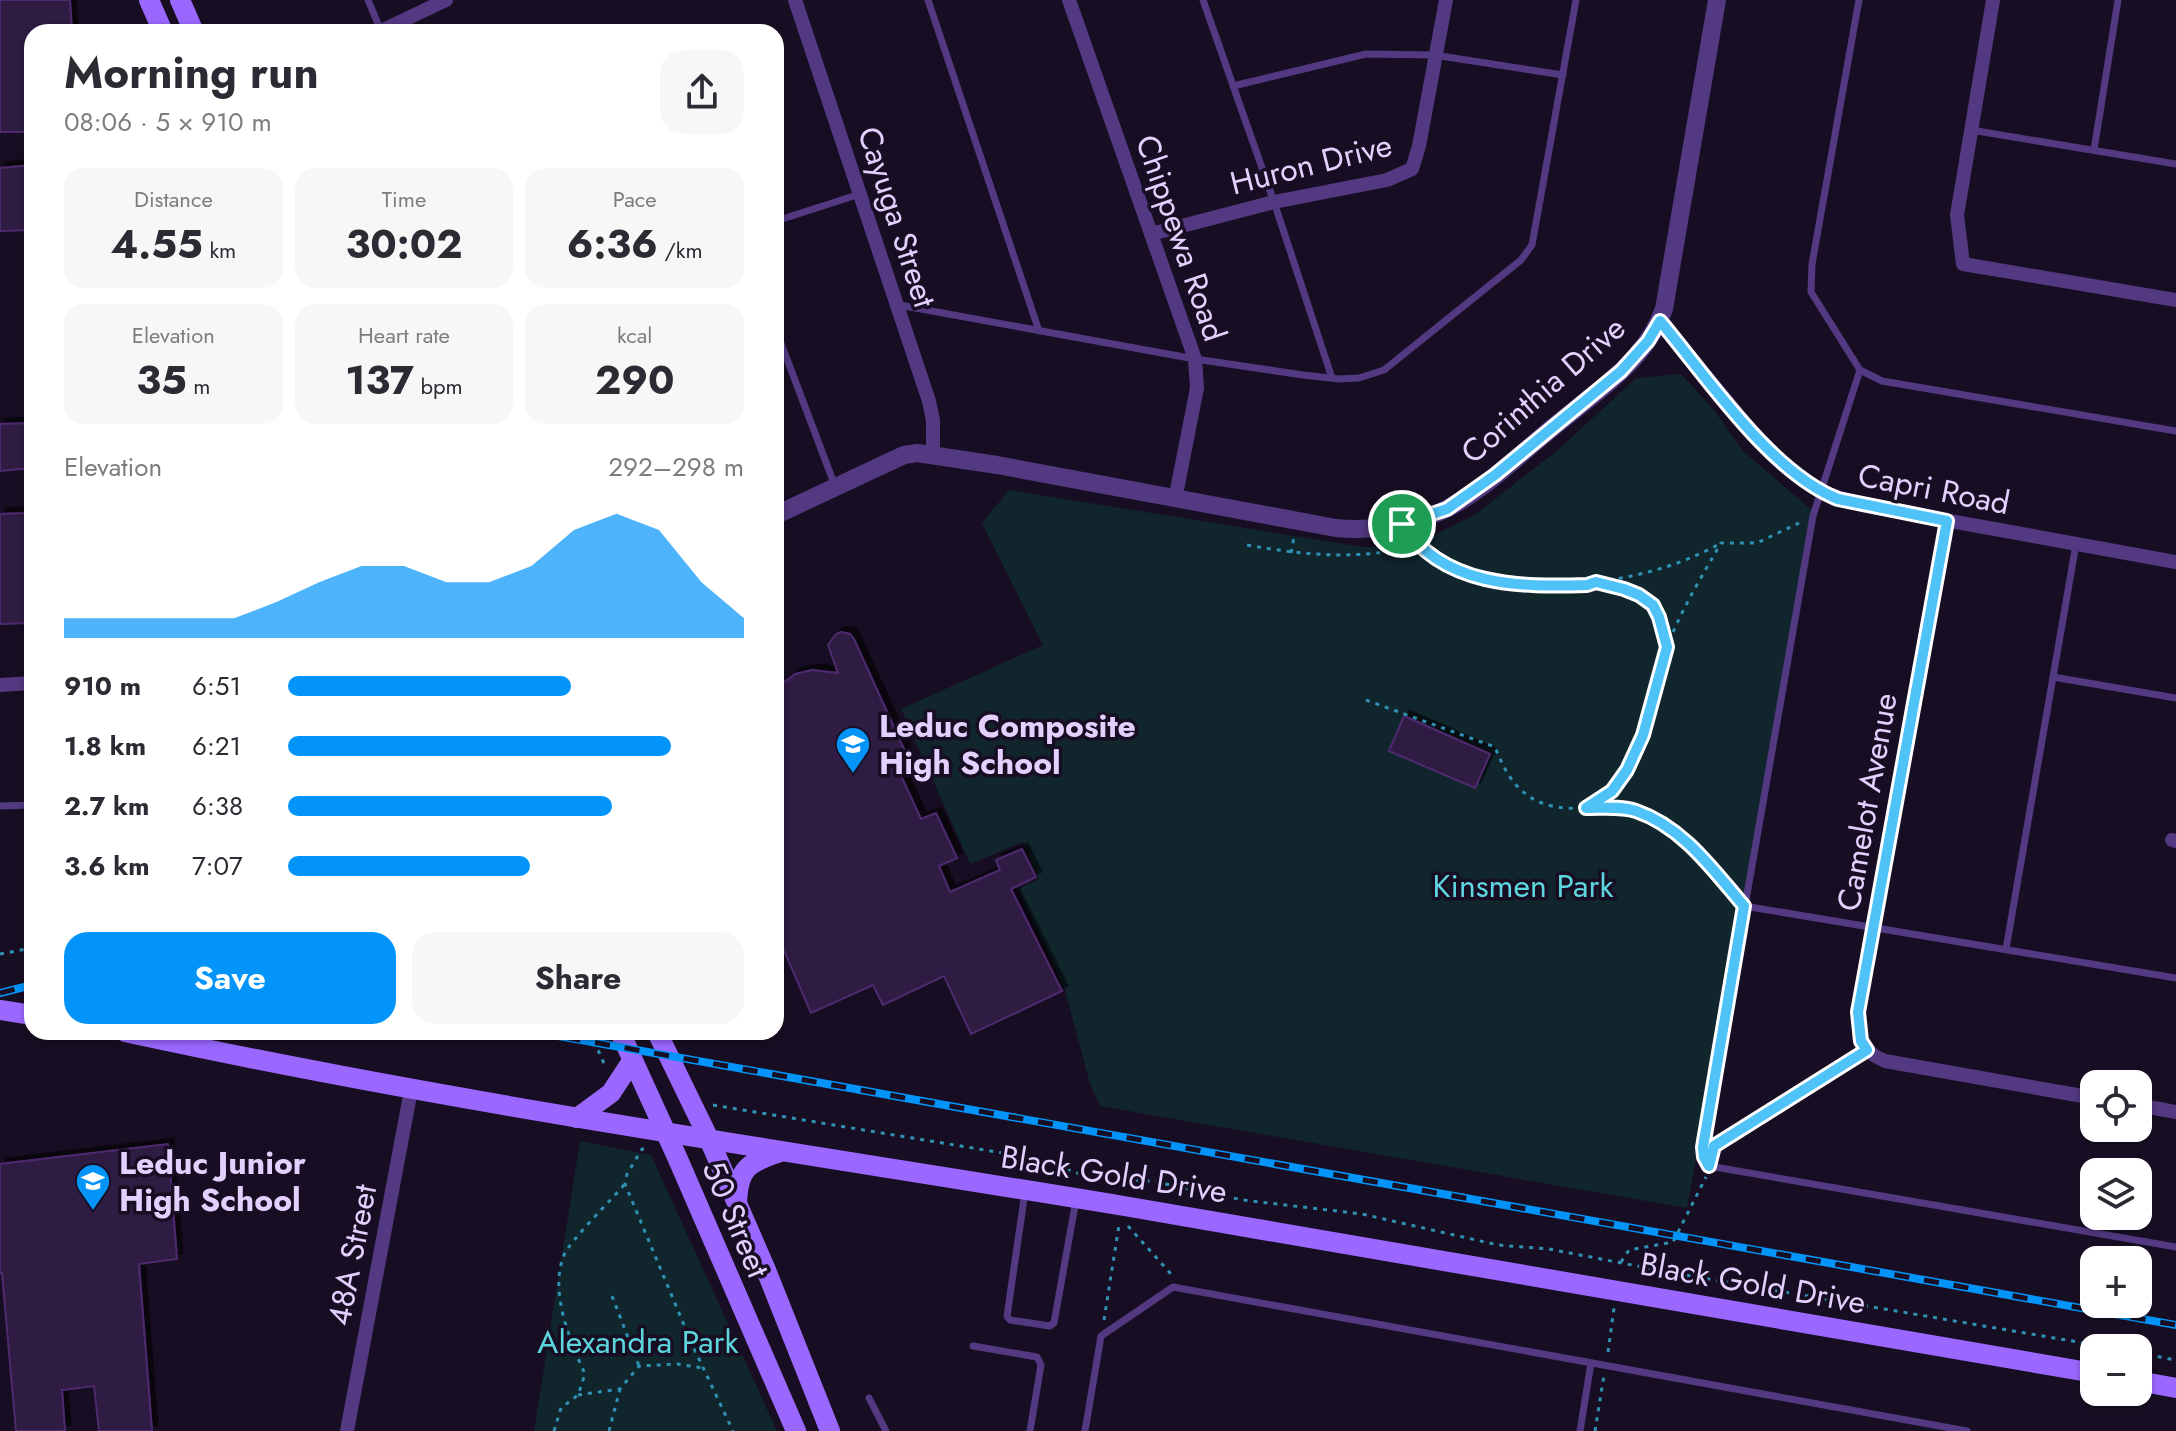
<!DOCTYPE html>
<meta charset="utf-8">
<style>
body{margin:0;font-family:Jost,sans-serif;background:#f7f7f7;color:#2b2b33;height:100vh;display:flex;flex-direction:column;font-size:30px;white-space:nowrap}
*{box-sizing:border-box;margin:0}
p{font-size:26px;color:#7c7c81}
.icon{flex:none;width:44px;height:44px;fill:none;stroke:currentColor;stroke-width:2;stroke-linecap:round;stroke-linejoin:round}
.map{position:relative;flex:1;overflow:hidden}
.panel{position:absolute;left:24px;top:24px;width:760px;height:1016px;display:flex;flex-direction:column;background:#fff;border-radius:24px;box-shadow:0 2px 6px #0004}
.panel>*{flex:none}
.controls{position:absolute;left:2080px;top:1070px;display:grid;gap:16px}
.controls a{display:grid;place-items:center;width:72px;height:72px;border-radius:16px;background:#fff;box-shadow:0 2px 6px #0004;font-size:40px}
.pin{position:absolute;display:grid;place-items:center;width:68px;height:68px;color:#fff;margin:-34px;border:4px solid #fff;border-radius:50%;box-shadow:0 2px 8px #0007}
.round{display:grid;place-items:center;flex:none;width:84px;height:84px;border-radius:24px;background:#f7f7f7}
.summary{display:flex;align-items:center;justify-content:space-between;height:136px;padding:0 40px}
h1{font-size:44px;font-weight:700;line-height:60px}
.figures{display:grid;grid-template-columns:repeat(3,1fr);gap:12px;height:136px;padding:8px 40px}
.figures div{display:grid;align-content:center;border-radius:20px;background:#f7f7f7;text-align:center}
.figures b{font-size:40px;font-weight:700}
.figures small{font-size:22px;font-weight:400}
.figures p{font-size:22px}
.chart{height:224px;padding:16px 40px}
.chart p{display:flex;justify-content:space-between}
.chart svg{width:100%;height:144px;margin-top:8px;fill:#0294f8;opacity:.7}
.primary-button{display:flex;gap:16px;margin-top:auto;padding:16px 40px}
.primary-button a{flex:1;height:92px;border-radius:24px;background:#0294f8;color:#fff;font-size:32px;font-weight:700;line-height:92px;text-align:center}
.primary-button a+a{background:#f7f7f7;color:#2b2b33}
ul{padding:0 40px;list-style:none;font-size:26px}
li{display:grid;grid-template-columns:128px 96px 1fr;align-items:center;height:60px}
li i{height:20px;border-radius:10px;background:#0294f8}
.map>svg:first-child{display:block}
</style>
<div class="map">
<svg width="2176" height="1431" viewBox="0 0 2176 1431">
<defs>
<filter id="shadow"><feDropShadow dx="5.5" dy="-5.5" stdDeviation="0" flood-color="#0009"/></filter>
</defs>
<rect width="100%" height="100%" fill="#180e23"/>
<!-- green -->
<g fill="#11252d">
<polygon points="1681,374 1713,409 1744,452 1814,512 1687,1208 1100,1106 1090,1084 1065,990 1018,889 1039,879 1023,842 970,864 901,709 1043,645 982,523 1009,490 1363,547 1411,547 1476,514 1559,449 1636,378"/>
<polygon points="580,1141 651,1155 777,1431 534,1431"/>
</g>
<!-- building -->
<g fill="#2f1a43" stroke="#4e2c6f" stroke-width="2" filter="url(#shadow)">
<polygon points="0,0 70,0 72,32 32,32 32,132 0,132"/>
<polygon points="32,165 32,230 0,231 0,168"/>
<polygon points="32,423 32,468 0,471 0,424"/>
<polygon points="26,513 31,623 0,624 0,514"/>
<polygon points="841,632 850,634 854,639 908,758 895,763 921,819 936,813 957,858 939,866 950,892 1000,870 996,860 1022,849 1036,877 1011,889 1062,991 971,1034 944,976 883,1005 873,985 811,1013 776,932 776,881 782,878 776,863 776,695 782,684 795,674 812,670 838,673 828,645 836,634"/>
<polygon points="1404,716 1490,754 1475,788 1389,751"/>
<polygon points="168,1144 177,1259 139,1264 152,1431 99,1431 94,1386 62,1390 65,1431 16,1431 2,1273 0,1273 0,1164"/>
</g>
<g fill="none" stroke-linecap="round" stroke-linejoin="round">
<!-- path -->
<g stroke="#2f92b3" stroke-width="3" stroke-dasharray="4 6" stroke-linecap="butt">
<path d="M1412 539C1438 571 1495 586 1536 587 1551 587 1569 588 1585 586 1586 585 1596 583 1597 583 1614 583 1643 592 1653 606 1662 617 1663 634 1667 647"/>
<path d="M1247 545C1310 556 1356 560 1419 546"/>
<polyline points="1291,553 1294,537"/>
<path d="M1599 582C1643 575 1682 565 1721 543"/>
<path d="M1366 700 1495 747C1506 775 1520 799 1552 806 1641 826 1646 704 1667 647 1681 610 1702 576 1721 543H1757L1799 523"/>
<path d="M1590 808C1604 808 1620 807 1634 811 1677 822 1707 862 1734 894"/>
<polyline points="0,954 32,948"/>
<polyline points="590,1032 606,1068"/>
<polyline points="713,1105 1033,1158 1101,1181"/>
<polyline points="1716,1144 1856,1057"/>
<polyline points="644,1149 642,1149 627,1174 625,1184 692,1344 733,1431"/>
<polyline points="1116,1184 1134,1180 1151,1181 1243,1200 1362,1214 1498,1245 1549,1249 1679,1274 2113,1348"/>
<polyline points="1128,1226 1171,1274"/>
<polyline points="1621,1262 1629,1250 1673,1242 1706,1177"/>
<polyline points="612,1296 639,1366"/>
<polyline points="1104,1320 1119,1225"/>
<polyline points="1608,1352 1614,1308"/>
<polyline points="2138,1353 2176,1360"/>
<polyline points="578,1395 620,1389 639,1366 678,1364 702,1368"/>
<path d="M554 1431 561 1408 578 1395 585 1374C570 1341 549 1291 564 1255 569 1242 613 1198 625 1184"/>
<polyline points="609,1431 620,1389"/>
<polyline points="1595,1431 1604,1375"/>
</g>
<!-- service -->
<g stroke="#523981" stroke-width="7">
<polyline points="368,0 381,31"/>
<polyline points="928,0 1039,331"/>
<polyline points="1203,0 1274,202 1332,378"/>
<polyline points="1859,0 1812,264 1811,292 1860,370 1882,381 2176,431"/>
<polyline points="1233,86 1366,54 1434,55 1563,75"/>
<polyline points="1971,130 2176,164"/>
<polyline points="2094,150 2118,0"/>
<polyline points="776,221 860,194"/>
<polyline points="899,305 1195,359 1303,375 1339,379 1359,378 1384,370 1521,260 1532,245 1576,0"/>
<polyline points="776,330 835,486"/>
<polyline points="1860,370 1813,516 1703,1147 1709,1166 2176,1247"/>
<polyline points="2053,677 2176,698"/>
<polyline points="0,806 32,805"/>
<polyline points="1744,906 2176,978"/>
<polyline points="2006,949 2076,544"/>
<polyline points="1025,1192 1007,1316 1010,1320 1050,1326 1054,1323 1076,1200"/>
<polyline points="973,1346 1037,1357 1041,1365 1030,1431"/>
<polyline points="869,1398 886,1431"/>
<polyline points="1085,1431 1101,1336 1173,1287 1967,1431"/>
<polyline points="1580,1431 1591,1363"/>
</g>
<!-- minor -->
<g stroke="#523981" stroke-width="14">
<polyline points="795,0 929,401 933,420 933,454"/>
<polyline points="1069,0 1195,359 1197,388 1175,500"/>
<polyline points="1993,0 1957,215 1963,264 2176,300"/>
<polyline points="379,32 446,0"/>
<polyline points="1151,234 1274,202 1387,180 1412,169 1419,146 1446,0"/>
<polyline points="1660,321 1758,439 1782,464 1821,492 1862,505 2176,562"/>
<path d="M1947 521 1858 1012C1860 1037 1860 1051 1885 1061L2094 1098"/>
<polyline points="0,685 32,683"/>
<polyline points="2172,840 2176,841"/>
<polyline points="2138,1105 2176,1112"/>
<polyline points="347,1431 411,1090"/>
</g>
<!-- tertiary -->
<path stroke="#523981" stroke-width="18" d="M776 515 904 455 917 453 997 465 1336 528C1372 531 1411 526 1444 510 1483 491 1518 456 1552 428 1580 405 1612 383 1636 356 1648 342 1658 326 1664 309L1717 0"/>
<!-- secondary -->
<g stroke="#9a68fe" stroke-width="20">
<polyline points="149,0 163,32"/>
<polyline points="180,0 194,32"/>
<polyline points="0,1010 32,1015"/>
<path d="M125 1032C456 1104 791 1151 1124 1206 1448 1259 1771 1317 2094 1373"/>
<polyline points="620,1032 677,1157 796,1431"/>
<polyline points="657,1032 709,1139 766,1270 830,1431"/>
<polyline points="577,1118 611,1093 632,1061"/>
<path d="M737 1204C738 1169 747 1163 780 1152"/>
<polyline points="2138,1381 2176,1388"/>
</g>
<!-- rail casing -->
<g stroke="#0294f8" stroke-width="8">
<g id="rail">
<polyline points="0,993 32,985"/>
<polyline points="536,1032 2176,1325"/>
</g>
</g>
<!-- rail -->
<use href="#rail" stroke="#180e23" stroke-width="5" stroke-dasharray="15" stroke-linecap="butt"/>
</g>
<g fill="none" stroke-linecap="round" stroke-linejoin="round">
<!-- route casing -->
<g stroke="#fff" stroke-width="16">
<path id="route" d="M1660 321C1707 377 1770 472 1838 499L1947 521 1858 1012 1861 1041 1867 1050 1714 1146 1709 1166 1704 1157 1703 1147 1744 906C1713 870 1683 827 1636 811 1621 806 1603 808 1586 808L1612 791 1627 770 1643 735 1667 647 1659 617 1653 605 1639 595 1624 589 1596 582 1587 585C1520 587 1443 587 1402 524L1447 509 1495 475 1621 371 1648 341Z"/>
</g>
<!-- route -->
<use href="#route" stroke="#4fc3f7" stroke-width="10"/>
</g>
<!-- icons -->
<defs>
<g id="school-pin" transform="scale(1.8)"><path d="M0 17L-7.5 6A9.5 9.5 0 1 1 7.5 6Z" fill="#0294f8" stroke="#180e23"/><path d="M0-5L7-2L0 1L-7-2ZM-4 1L0 2.5L4 1V4Q0 6-4 4Z" fill="#fff"/></g>
</defs>
<g fill-rule="evenodd">
<use href="#school-pin" x="853" y="744"/>
<use href="#school-pin" x="93" y="1181"/>
</g>
<g text-anchor="middle" stroke-width="7" stroke-linejoin="round" paint-order="stroke">
<!-- street labels -->
<g font-size="32" fill="#e4d0ff" stroke="#180e23">
<text transform="translate(1311 164) rotate(-14)" y="11">Huron Drive</text>
<text transform="translate(897 217) rotate(72)" y="11">Cayuga Street</text>
<text transform="translate(1181 238) rotate(71)" y="11">Chippewa Road</text>
<text transform="translate(1543 390) rotate(-41)" y="11">Corinthia Drive</text>
<text transform="translate(1934 489) rotate(11)" y="11">Capri Road</text>
<text transform="translate(1867 802) rotate(-80)" y="11">Camelot Avenue</text>
<text transform="translate(1114 1174) rotate(9)" y="11">Black Gold Drive</text>
<text transform="translate(736 1219) rotate(67)" y="11">50 Street</text>
<text transform="translate(352 1255) rotate(-79)" y="11">48A Street</text>
<text transform="translate(1753 1283) rotate(10)" y="11">Black Gold Drive</text>
</g>
<!-- poi labels -->
<g font-size="32" font-weight="bold" fill="#e4d0ff" stroke="#180e23" text-anchor="start">
<text x="879" y="737">Leduc Composite<tspan x="879" dy="37">High School</tspan></text>
<text x="119" y="1174">Leduc Junior<tspan x="119" dy="37">High School</tspan></text>
</g>
<!-- park labels -->
<g font-size="32" fill="#5dd6de" stroke="#180e23">
<text x="1523" y="897">Kinsmen Park</text>
<text x="638" y="1353">Alexandra Park</text>
</g>
</g>
</svg>
<div class="controls">
<a><svg class="icon" aria-label="locate" viewBox="0 0 24 24"><circle cx="12" cy="12" r="6"/><path d="M12 2v4M12 18v4M2 12h4M18 12h4"/></svg></a>
<a><svg class="icon" aria-label="layers" viewBox="0 0 24 24"><path d="M12 4l9 5-9 5-9-5zM3 14l9 5 9-5"/></svg></a>
<a>+</a>
<a>−</a>
</div>
<div class="pin" style="left:1402px;top:524px;background:#1e9e55"><svg class="icon" aria-label="arrive" viewBox="0 0 24 24"><path d="M6 21V4h12l-3 4 3 4H6"/></svg></div>
<section class="panel">
<div class="summary"><div><h1>Morning run</h1><p>08:06 · 5 × 910 m</p></div><a class="round"><svg class="icon" aria-label="share" viewBox="0 0 24 24"><path d="M12 15V3M7 8l5-5 5 5M5 13v7h14v-7"/></svg></a></div>
<div class="figures">
<div><p>Distance</p><b>4.55<small> km</small></b></div>
<div><p>Time</p><b>30:02</b></div>
<div><p>Pace</p><b>6:36<small> /km</small></b></div>
</div>
<div class="figures">
<div><p>Elevation</p><b>35<small> m</small></b></div>
<div><p>Heart rate</p><b>137<small> bpm</small></b></div>
<div><p>kcal</p><b>290</b></div>
</div>
<div class="chart"><p><span>Elevation</span>292–298 m</p>
<svg viewBox="0 0 160 44" preserveAspectRatio="none"><path d="M0 44V38L10 38L20 38L30 38L40 38L50 33L60 27L70 22L80 22L90 27L100 27L110 22L120 11L130 6L140 11L150 27L160 38V44z"/></svg>
</div>
<ul>
<li><b>910 m</b>6:51<i style="width:62%"></i></li>
<li><b>1.8 km</b>6:21<i style="width:84%"></i></li>
<li><b>2.7 km</b>6:38<i style="width:71%"></i></li>
<li><b>3.6 km</b>7:07<i style="width:53%"></i></li>
</ul>
<div class="primary-button"><a>Save</a><a>Share</a></div>
</section>
</div>
